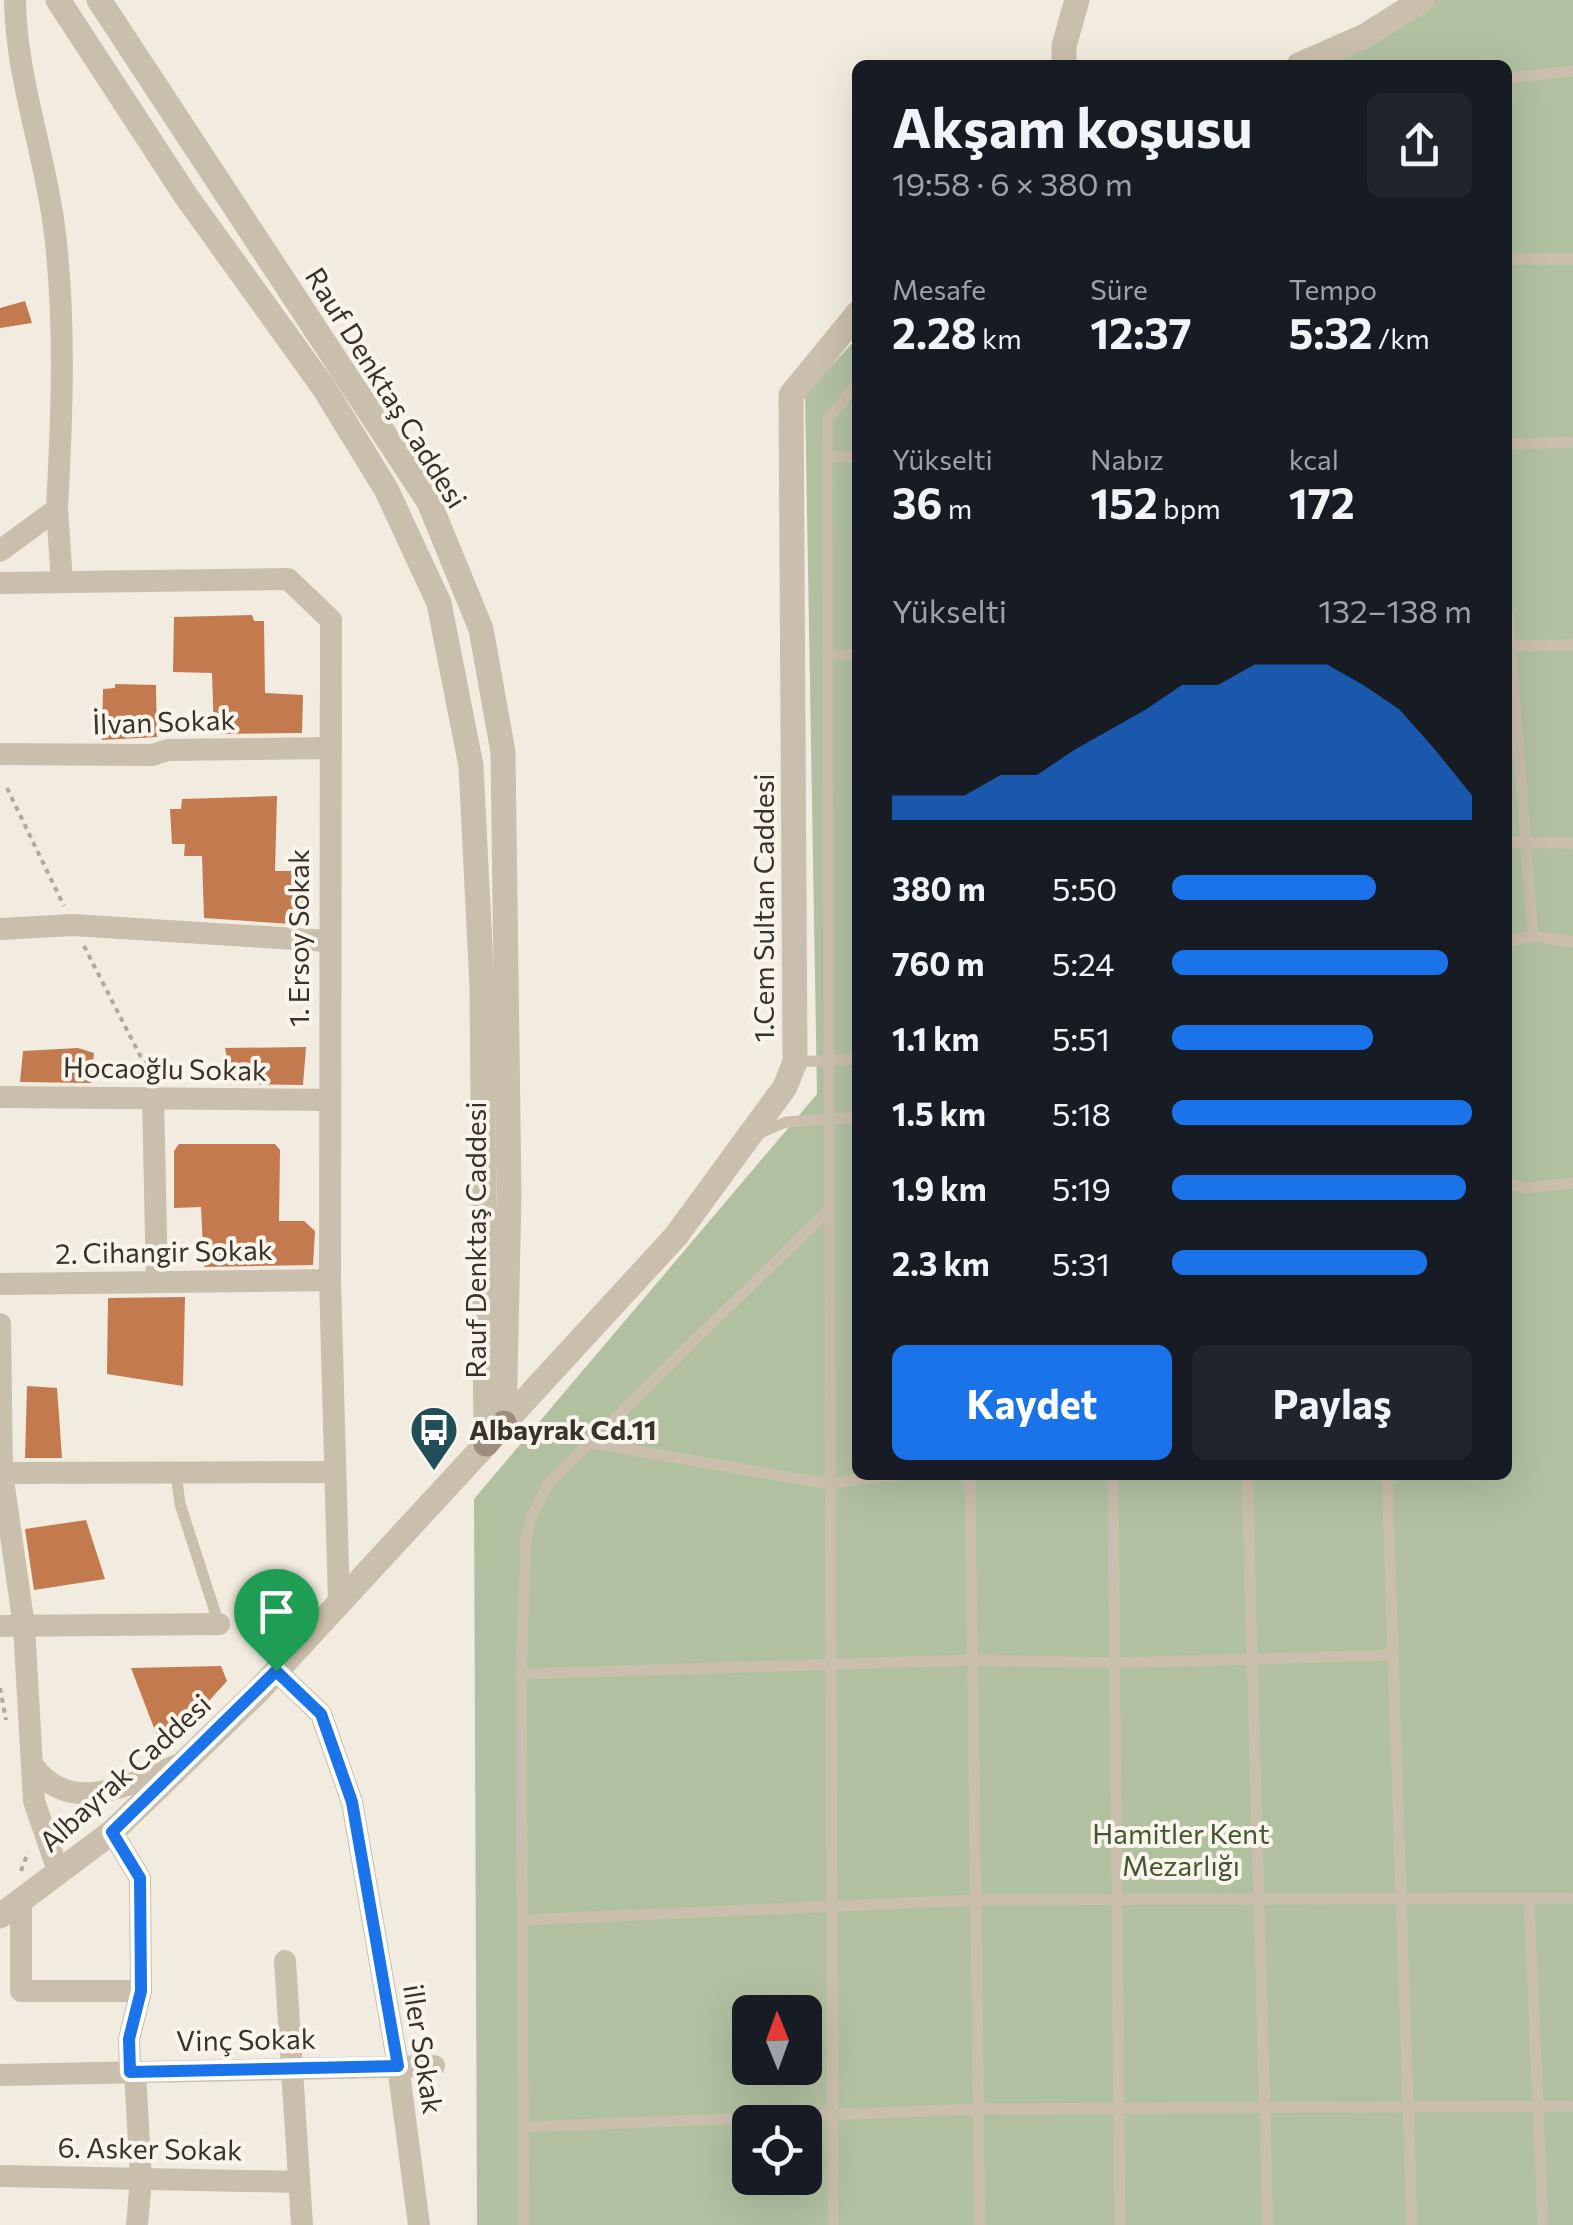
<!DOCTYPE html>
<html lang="tr">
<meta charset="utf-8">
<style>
body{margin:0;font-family:Commissioner,sans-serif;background:#20242c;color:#f1f3f6;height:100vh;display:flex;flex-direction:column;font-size:38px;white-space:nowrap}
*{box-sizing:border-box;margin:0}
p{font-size:32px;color:#9ea1a6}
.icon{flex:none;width:55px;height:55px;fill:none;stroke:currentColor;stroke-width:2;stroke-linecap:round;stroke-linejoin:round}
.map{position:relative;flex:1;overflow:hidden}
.drawer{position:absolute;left:852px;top:60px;width:660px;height:1420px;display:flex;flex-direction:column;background:#171b24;border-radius:15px;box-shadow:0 10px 40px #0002}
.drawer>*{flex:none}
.needle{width:65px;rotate:359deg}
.controls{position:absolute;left:732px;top:1995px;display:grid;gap:20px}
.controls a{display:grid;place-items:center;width:90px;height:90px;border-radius:15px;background:#171b24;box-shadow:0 10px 40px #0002;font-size:50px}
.pin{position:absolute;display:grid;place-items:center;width:85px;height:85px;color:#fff;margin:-102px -42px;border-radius:50% 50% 50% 0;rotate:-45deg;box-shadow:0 0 10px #0007}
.pin .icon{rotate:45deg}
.round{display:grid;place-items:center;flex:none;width:105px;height:105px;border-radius:15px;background:#20242c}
.overview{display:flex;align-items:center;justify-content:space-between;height:170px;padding:0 40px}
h1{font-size:55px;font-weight:700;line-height:75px}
.metrics{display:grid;grid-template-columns:repeat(3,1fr);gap:15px;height:170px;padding:10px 40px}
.metrics div{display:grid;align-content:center}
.metrics b{font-size:42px;font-weight:700}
.metrics small{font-size:28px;font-weight:400}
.metrics p{font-size:28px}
.chart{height:280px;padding:20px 40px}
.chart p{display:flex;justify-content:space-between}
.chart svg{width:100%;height:180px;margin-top:10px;fill:#1a73e8;opacity:.7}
.button{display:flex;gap:20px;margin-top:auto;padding:20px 40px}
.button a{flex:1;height:115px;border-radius:15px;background:#1a73e8;color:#fff;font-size:40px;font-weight:700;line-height:115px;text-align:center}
.button a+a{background:#20242c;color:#f1f3f6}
ul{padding:0 40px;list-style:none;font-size:32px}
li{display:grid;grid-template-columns:160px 120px 1fr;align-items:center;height:75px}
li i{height:25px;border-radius:12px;background:#1a73e8}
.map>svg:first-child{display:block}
</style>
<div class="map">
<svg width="1573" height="2225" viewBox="0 0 1573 2225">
<rect width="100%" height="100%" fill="#f2ece0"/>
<!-- green -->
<path fill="#b1c1a0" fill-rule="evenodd" d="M1432 0H1573V2225H477L474 1499 817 1094 805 394 857 338 858 1475H1508V65H1315ZM750 2012H805V2068H750ZM750 2122H805V2178H750Z"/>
<!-- building -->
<g fill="#c27a4e">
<polygon points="25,301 32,323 0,328 0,308"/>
<polygon points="252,615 254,621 264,621 265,693 303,695 302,733 214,734 212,673 173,672 174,617"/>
<polygon points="115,684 156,685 157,737 102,740 103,689 115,688"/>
<polygon points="277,796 275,871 307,871 307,925 204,918 202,856 184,856 185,844 172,844 170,809 181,809 182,799"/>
<polygon points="306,1047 303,1085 231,1084 225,1048"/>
<polygon points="78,1048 94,1053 91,1083 20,1082 23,1051"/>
<polygon points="179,1144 275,1144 280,1150 279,1221 304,1221 315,1231 313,1265 204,1267 201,1207 174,1208 174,1151"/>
<polygon points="185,1297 183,1386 107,1374 108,1298"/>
<polygon points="27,1386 57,1388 62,1458 25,1458"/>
<polygon points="86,1520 105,1579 34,1590 25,1529"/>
<polygon points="221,1666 227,1681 169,1745 159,1741 131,1668"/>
</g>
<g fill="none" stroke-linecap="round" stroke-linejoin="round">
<!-- path -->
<g stroke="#b6a896" stroke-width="4" stroke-dasharray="5 5" stroke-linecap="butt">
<polyline points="7,788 64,906"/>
<polyline points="84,946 150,1075"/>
<polyline points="0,1688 6,1720"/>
<polyline points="21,1871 28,1852"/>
</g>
<!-- service -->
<g stroke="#cabeac" stroke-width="11">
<polyline points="1508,78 1573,71"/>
<polyline points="1508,259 1573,259"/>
<polyline points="1508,444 1573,442"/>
<polyline points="827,457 858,457"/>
<polyline points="1508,613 1533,936"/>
<polyline points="1508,646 1573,645"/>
<polyline points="827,655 858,655"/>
<polyline points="1508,842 1573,843"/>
<polyline points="1508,941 1533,936 1573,942"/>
<polyline points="795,1062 858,1059"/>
<polyline points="760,1133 786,1122 858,1117"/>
<polyline points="1508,1184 1525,1188 1573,1183"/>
<polyline points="591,1443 829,1484 892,1475"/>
<polyline points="176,1473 180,1504 219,1624"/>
<polyline points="970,1475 980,2225"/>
<polyline points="1113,1475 1120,2225"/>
<polyline points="1247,1475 1268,2225"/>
<polyline points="1387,1475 1412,2225"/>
<polyline points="521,1674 972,1660 1113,1663 1393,1655"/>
<polyline points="1529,1898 1543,2225"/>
<polyline points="524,1920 974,1900 1573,1898"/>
<polyline points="524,2127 978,2109 1573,2106"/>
<polyline points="524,2225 521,1674 526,1540 530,1520 548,1484 829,1209"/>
<polyline points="833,2225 827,457 828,419 858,383"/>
</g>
<!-- minor -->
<g stroke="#cabeac" stroke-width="22">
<polyline points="57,509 62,582"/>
<path d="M0 551 57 509C62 416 66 318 54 226 44 150 16 77 15 0"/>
<polyline points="0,583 288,579 331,620 330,1280 339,1604"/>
<polyline points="0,754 152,755 168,750 331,748"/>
<polyline points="0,929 73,925 328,941"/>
<polyline points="0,1097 329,1100"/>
<polyline points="153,1098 157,1282"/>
<polyline points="0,1284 330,1280"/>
<polyline points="0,1324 2,1473 24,1626 34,1801 59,1874"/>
<polyline points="0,1473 335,1472"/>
<polyline points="0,1626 219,1624"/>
<polyline points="276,1671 321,1714 352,1802 398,2066 419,2225"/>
<path d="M32 1764C69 1819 132 1783 180 1764"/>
<polyline points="112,1832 140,1878 141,1991 129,2039 130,2072"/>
<polyline points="21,1902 21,1991 141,1991"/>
<polyline points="285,1961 302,2225"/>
<polyline points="135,2072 141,2179 137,2225"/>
<polyline points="0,2075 434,2066"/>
<polyline points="0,2176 299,2182"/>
</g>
<!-- tertiary -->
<g stroke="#cabeac" stroke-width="25">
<polyline points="99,0 429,502 481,629 503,752 509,1195 504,1423"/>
<polyline points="1064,65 1064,46 1077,0"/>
<polyline points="1299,65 1365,36 1422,0"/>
<polyline points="504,1423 676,1236 785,1087 795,1062 791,395 858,313"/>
<polyline points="0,1916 112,1832 258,1691 486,1444 482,987 471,766 439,603 386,489 324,388 186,196 58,0"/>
</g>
<!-- secondary -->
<polyline stroke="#9e8d7d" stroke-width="25" points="486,1444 504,1423"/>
</g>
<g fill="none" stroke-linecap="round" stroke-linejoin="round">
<!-- route casing -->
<g stroke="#fff" stroke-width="20">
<polygon id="route" points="276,1671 321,1714 352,1802 398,2066 130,2072 129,2039 141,1991 140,1878 112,1832"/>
</g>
<!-- route -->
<use href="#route" stroke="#1a73e8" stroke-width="12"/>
</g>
<!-- icons -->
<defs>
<g id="bus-pin" transform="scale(2.5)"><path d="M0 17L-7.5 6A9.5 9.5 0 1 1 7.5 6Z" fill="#214e59" stroke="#faf5ec"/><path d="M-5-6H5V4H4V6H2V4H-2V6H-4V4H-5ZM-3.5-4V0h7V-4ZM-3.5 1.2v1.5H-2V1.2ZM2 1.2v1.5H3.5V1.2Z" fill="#fff"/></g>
</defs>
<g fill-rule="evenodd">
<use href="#bus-pin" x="434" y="1430"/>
</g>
<g text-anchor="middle" stroke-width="8" stroke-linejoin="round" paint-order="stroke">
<!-- street labels -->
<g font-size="28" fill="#39312a" stroke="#faf5ec">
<text transform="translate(386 388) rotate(58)" y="10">Rauf Denktaş Caddesi</text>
<text transform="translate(164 722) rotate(-2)" y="10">İlvan Sokak</text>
<text transform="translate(764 908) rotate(-90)" y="10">1.Cem Sultan Caddesi</text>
<text transform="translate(299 938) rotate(-90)" y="10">1. Ersoy Sokak</text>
<text transform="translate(165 1069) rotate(1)" y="10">Hocaoğlu Sokak</text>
<text transform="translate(476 1240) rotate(-90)" y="10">Rauf Denktaş Caddesi</text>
<text transform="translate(164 1252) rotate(-1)" y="10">2. Cihangir Sokak</text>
<text transform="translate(125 1773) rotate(-42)" y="10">Albayrak Caddesi</text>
<text transform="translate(246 2040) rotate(-1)" y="10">Vinç Sokak</text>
<text transform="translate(423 2049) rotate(81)" y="10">iller Sokak</text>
<text transform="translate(150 2149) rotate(1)" y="10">6. Asker Sokak</text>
</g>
<!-- poi labels -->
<g font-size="28" font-weight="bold" fill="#39312a" stroke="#faf5ec" text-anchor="start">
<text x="469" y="1440">Albayrak Cd.11</text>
</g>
<!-- park labels -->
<g font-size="28" fill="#42562f" stroke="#faf5ec">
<text x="1181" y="1844">Hamitler Kent<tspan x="1181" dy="32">Mezarlığı</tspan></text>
</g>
</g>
</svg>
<div class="controls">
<a><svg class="needle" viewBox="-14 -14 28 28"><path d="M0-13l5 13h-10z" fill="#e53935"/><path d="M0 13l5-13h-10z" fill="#9ea1a6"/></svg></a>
<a><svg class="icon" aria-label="locate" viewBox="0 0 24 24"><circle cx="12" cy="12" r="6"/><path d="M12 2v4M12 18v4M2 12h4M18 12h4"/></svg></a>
</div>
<div class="pin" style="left:276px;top:1671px;background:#1e9e55"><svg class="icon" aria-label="arrive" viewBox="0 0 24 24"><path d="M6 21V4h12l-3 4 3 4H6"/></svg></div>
<section class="drawer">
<div class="overview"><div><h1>Akşam koşusu</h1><p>19:58 · 6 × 380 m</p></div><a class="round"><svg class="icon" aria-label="share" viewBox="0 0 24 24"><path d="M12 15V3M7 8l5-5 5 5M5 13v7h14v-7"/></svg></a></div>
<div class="metrics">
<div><p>Mesafe</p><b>2.28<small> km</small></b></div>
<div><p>Süre</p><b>12:37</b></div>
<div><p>Tempo</p><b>5:32<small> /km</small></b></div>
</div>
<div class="metrics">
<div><p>Yükselti</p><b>36<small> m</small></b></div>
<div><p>Nabız</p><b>152<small> bpm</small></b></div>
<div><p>kcal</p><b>172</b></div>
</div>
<div class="chart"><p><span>Yükselti</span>132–138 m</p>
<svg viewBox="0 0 160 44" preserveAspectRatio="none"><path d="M0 44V38L10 38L20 38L30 33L40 33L50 27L60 22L70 17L80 11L90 11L100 6L110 6L120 6L130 11L140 17L150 27L160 38V44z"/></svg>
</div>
<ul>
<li><b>380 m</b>5:50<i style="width:68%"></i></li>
<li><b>760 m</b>5:24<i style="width:92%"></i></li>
<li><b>1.1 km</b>5:51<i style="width:67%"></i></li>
<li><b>1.5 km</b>5:18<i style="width:100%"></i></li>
<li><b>1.9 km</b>5:19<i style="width:98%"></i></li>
<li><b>2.3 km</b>5:31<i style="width:85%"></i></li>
</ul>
<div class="button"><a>Kaydet</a><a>Paylaş</a></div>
</section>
</div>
